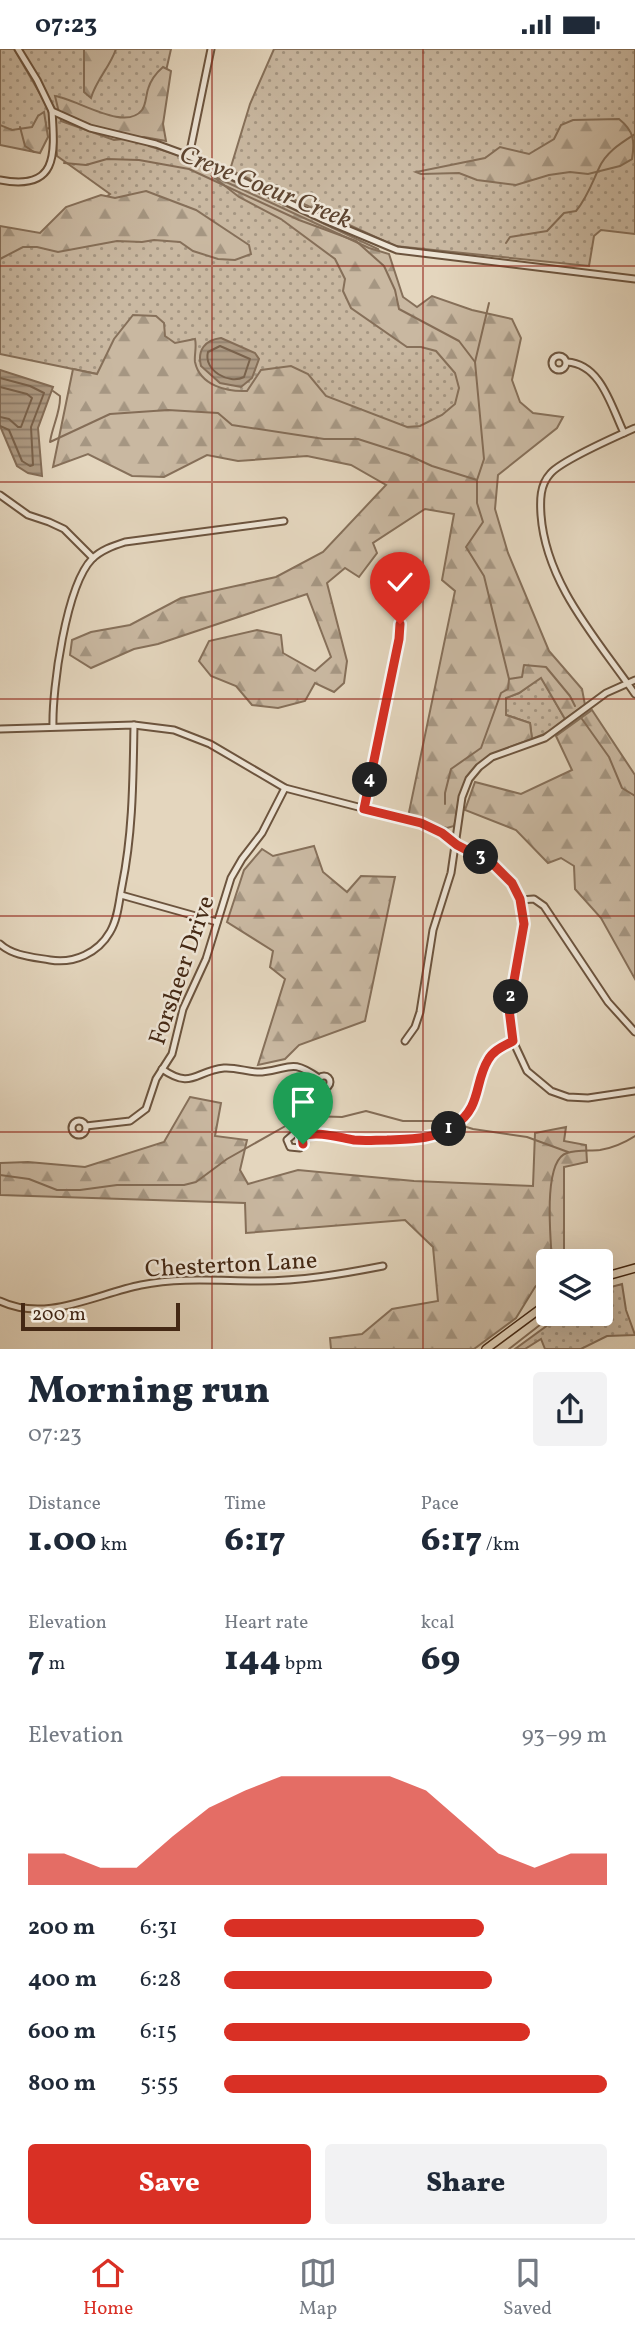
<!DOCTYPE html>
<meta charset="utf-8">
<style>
body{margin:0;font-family:Vollkorn,serif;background:#f2f2f3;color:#1f2937;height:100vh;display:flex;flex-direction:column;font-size:26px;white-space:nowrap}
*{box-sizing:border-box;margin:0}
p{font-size:23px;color:#747a83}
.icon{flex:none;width:38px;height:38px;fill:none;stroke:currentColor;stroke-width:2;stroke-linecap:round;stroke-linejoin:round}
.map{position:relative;height:1300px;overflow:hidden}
.sheet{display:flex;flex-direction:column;background:#fff;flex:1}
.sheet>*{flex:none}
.fabs{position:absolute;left:536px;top:1200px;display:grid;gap:14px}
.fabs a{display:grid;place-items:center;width:77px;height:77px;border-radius:7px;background:#fff;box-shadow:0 7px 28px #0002;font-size:35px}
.scale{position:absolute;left:21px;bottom:18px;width:159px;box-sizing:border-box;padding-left:7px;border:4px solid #442814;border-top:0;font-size:19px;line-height:24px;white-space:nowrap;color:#442814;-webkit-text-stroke:5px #ede4d5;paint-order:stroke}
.pin{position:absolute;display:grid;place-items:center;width:60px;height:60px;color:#fff;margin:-72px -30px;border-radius:50% 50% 50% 0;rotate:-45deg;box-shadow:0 0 7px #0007}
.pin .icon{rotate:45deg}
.km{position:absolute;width:35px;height:35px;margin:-18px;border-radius:50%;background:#222;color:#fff;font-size:19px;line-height:35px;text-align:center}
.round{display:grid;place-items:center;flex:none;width:74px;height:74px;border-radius:7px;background:#f2f2f3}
.headline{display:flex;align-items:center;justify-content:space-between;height:119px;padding:0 28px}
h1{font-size:38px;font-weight:800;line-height:52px}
.metrics{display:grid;grid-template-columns:repeat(3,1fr);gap:10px;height:119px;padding:7px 28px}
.metrics div{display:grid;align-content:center}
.metrics b{font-size:35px;font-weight:800}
.metrics small{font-size:19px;font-weight:400}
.metrics p{font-size:19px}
.chart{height:196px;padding:14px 28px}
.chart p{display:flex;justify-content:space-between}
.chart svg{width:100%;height:126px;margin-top:7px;fill:#d93025;opacity:.7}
.cta{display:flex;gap:14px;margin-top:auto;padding:14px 28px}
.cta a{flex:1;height:80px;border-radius:7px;background:#d93025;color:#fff;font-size:28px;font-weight:800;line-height:80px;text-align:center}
.cta a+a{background:#f2f2f3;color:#1f2937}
ul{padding:0 28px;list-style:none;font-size:23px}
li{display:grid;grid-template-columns:112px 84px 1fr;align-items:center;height:52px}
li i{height:18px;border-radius:9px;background:#d93025}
.status{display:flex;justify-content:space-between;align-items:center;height:49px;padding:0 35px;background:#fff;direction:ltr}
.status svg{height:19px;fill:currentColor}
.menu{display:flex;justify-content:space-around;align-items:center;height:98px;border-top:2px solid #e0e1e3;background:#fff;font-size:19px;color:#747a83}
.menu a{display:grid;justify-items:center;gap:4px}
.menu .active{color:#d93025}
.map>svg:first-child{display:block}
</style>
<div class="status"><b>07:23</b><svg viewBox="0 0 49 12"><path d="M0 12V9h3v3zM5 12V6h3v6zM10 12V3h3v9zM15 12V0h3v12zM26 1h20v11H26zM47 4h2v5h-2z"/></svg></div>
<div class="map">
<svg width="635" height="1300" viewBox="0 0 635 1300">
<defs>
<pattern id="grass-dots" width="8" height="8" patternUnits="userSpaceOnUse" patternTransform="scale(1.75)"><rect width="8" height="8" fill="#c9b8a1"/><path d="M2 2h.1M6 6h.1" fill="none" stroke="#a59682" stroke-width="1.8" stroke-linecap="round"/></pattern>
<pattern id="forest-firs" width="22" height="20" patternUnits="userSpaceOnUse" patternTransform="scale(1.75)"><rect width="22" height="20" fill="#c9b8a1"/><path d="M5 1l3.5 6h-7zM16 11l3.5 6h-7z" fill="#a59682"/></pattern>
<pattern id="water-rules" width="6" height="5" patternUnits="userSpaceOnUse" patternTransform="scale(1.75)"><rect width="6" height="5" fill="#ae9b84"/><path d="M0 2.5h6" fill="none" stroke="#8f7e6b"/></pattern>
</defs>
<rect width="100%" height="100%" fill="#e4d6be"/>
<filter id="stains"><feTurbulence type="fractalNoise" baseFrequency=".00286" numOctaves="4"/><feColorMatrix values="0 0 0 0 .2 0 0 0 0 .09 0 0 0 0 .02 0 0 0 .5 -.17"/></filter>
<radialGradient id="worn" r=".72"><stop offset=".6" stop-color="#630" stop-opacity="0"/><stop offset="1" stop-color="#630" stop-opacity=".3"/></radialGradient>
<!-- grass -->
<g fill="url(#grass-dots)" stroke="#86705a" stroke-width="2">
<polygon points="0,0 14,0 50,62 51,79 0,85"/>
<polygon points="21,0 171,0 149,97 175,105 378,200 410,262 514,279 484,405 0,305 0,187 44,196 110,145 57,107 54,59"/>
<polygon points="274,0 635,0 635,185 601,181 594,187 589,217 395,197 230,121 250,55"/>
<polygon points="541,628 565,670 549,683 532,690 530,674 506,666 506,649 519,644"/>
<polygon points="622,1235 626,1261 635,1286 607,1287 581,1300 545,1300 541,1290 525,1300 515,1300 563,1265 600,1265 600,1241"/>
</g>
<!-- forest -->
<g fill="url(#forest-firs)" stroke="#86705a" stroke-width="2">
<path d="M84 0H116C110 18 96 31 91 49L84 43Z"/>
<path d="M163 18 171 22 163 75 166 92 144 88 114 91 61 72 55 47C77 50 125 83 142 61 146 56 146 46 148 40 151 30 156 24 163 18Z"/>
<polygon points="44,63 48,88 40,104 0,96 0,76 12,81 32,78 38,67"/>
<path d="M619 70C634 82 635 92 632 110L620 117 588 125 570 123 549 126 516 136 477 131 459 124 421 125 416 123 485 109 500 98 529 105 554 90 561 76 573 71Z"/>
<path d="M211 126 369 199 389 205 403 248 417 258 432 247 472 261 512 270 521 289 512 331 520 353 533 364 563 368 557 379 498 426 495 460 508 504 549 602 582 640 585 656 565 670 541 629 519 644 506 649V666L530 674 532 690C469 712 472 714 454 777L447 779 408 768 455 542 442 531 454 465 425 460 373 494 377 504 359 528 345 519 327 534 347 612 344 634 334 643 315 634 305 652 278 659 252 656 236 637 211 627 199 612 209 592 257 581 281 586 283 604 315 622 331 608 307 545 158 595 134 600 91 619 70 606 72 591 91 583 130 576 181 549 276 528 323 503 386 436 351 416 307 407 238 412 207 406 164 428 132 427 88 405 53 418 73 320 97 325 114 290 133 266 156 267 164 274 165 287 175 294 195 290C197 298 194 306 195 313 200 337 228 343 247 342L261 321 291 317 308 325 326 347 407 378 420 377 442 366 455 355 459 339 455 324 436 302 421 298H407L351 259 343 242 345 230 335 210 281 170 239 148Z"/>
<polygon points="146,142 196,161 249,196 251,205 235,211 218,210 193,202 180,193 154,191 142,193 117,192 58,203 37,198 23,198 0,210 0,177 40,184 66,158 101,146 115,149"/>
<polygon points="592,661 635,726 635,930 601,869 575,840 574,817 561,809 548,814 516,781 465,761 475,733 521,745 572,721 556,687"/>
<polygon points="314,797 323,823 347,843 361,827 395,828 365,972 299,996 285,1010 258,1016 285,930 270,918 273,902 227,873 244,821 262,800 273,807"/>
<polygon points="190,1048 221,1054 215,1087 247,1091 240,1121 248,1135 298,1121 414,1132 533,1137 535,1084 566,1078 564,1092 586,1096 587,1113 564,1118 564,1209 560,1213 548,1213 548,1225 535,1238 516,1269 474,1300 331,1300 330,1289 362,1285 392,1260 438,1252 433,1198 405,1171 246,1184 245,1154 0,1146 0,1114 28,1113 85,1118 164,1093"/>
</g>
<!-- water -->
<g fill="url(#water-rules)" stroke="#846d57" stroke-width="2">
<path d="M221 289 255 304 259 310 252 329 241 338 220 334 201 317C197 301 205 291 221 289Z"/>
<polygon points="0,321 53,338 38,379 42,427 28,424 17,417 0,377"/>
</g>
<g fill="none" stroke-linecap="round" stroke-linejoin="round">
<!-- shore -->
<g stroke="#79624c" stroke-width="2">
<path d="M220 297 250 310 244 328C229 336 203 321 208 303Z"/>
<polyline points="0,329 30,337 44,344 31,378 33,416 30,417 22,412 9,381 0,377"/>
<polyline points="0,338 27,345 32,349 21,378 18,378 9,370 0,368"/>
</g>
<!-- stream -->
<g stroke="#846d57" stroke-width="2">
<polyline points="20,78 25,97 34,103"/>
<polyline points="64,114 86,116 107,110 139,111 189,120 299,171 356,192 384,217 395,241 399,260 459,292 475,313 484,410 477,431 477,454 483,473 466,498 484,527 509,630 522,628 524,616 546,618 570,647 575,657"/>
<path d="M506 194 510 188 547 182 564 164 576 162C587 149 592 134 599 119 606 103 621 94 635 85"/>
<polyline points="475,313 489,254"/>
<path d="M53 342 60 347C61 362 52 378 50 393L110 365 168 361 218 364 232 376 324 390H358L408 406 432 417 477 431"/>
<polyline points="582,670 609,708 622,739 635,747"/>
<polyline points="445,755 445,744 451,720 481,699 501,644 508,640 509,630"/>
<polyline points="460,1076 473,1080 527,1088 568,1103"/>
<polyline points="0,1126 29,1130 57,1141 80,1141 117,1136 184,1136 196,1133 227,1110 289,1075 310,1067 342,1068 366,1062 403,1072 447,1072 454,1074"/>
<path d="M552 1213C551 1192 542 1111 567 1104 577 1101 589 1102 600 1101 612 1099 624 1094 635 1087"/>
<polyline points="509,1300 554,1265"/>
</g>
<!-- minor casing -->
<g stroke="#6c543e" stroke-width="9">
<g id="minor">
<polyline points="18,0 37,31 52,62 90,79 156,95 189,107 325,171 397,201 635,230"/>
<polyline points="189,107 211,0"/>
<path d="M0 131C58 142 55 106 52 62"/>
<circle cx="559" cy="314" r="7"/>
<path d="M567 313C601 315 611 357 624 384"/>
<path d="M635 379C617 387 560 412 550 425 540 436 540 451 541 466 546 535 597 590 635 645"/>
<polyline points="0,446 28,466 49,473 64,480 93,509"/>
<path d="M53 677C52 640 66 537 92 510 101 501 113 497 125 493L284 472"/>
<polyline points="0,680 134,676 174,681 210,695 285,739 420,774 451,789 457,796 484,809 504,823 520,851 523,865 523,886 509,960 513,992 527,1022 551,1042 568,1048 588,1049 635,1042"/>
<polyline points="364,760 399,590 400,575"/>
<polyline points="121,846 217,873"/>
<polyline points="520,851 534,850 544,857 608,953 635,983"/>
<path d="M0 895C13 907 33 908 50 911 74 915 98 904 110 883 118 870 119 852 122 837 133 783 133 730 134 676"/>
<polyline points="405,992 415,978 420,963 433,881 451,824 462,748 469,730 479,718 492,708 545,689 606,644 635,631"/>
<path d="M162 1020C192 1041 195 1022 224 1019 237 1018 250 1024 262 1023 291 1020 290 1009 319 1029"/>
<circle cx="324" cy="1033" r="6"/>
<circle cx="79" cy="1079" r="7"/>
<polyline points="86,1077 130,1072 146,1060 156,1030 172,1005 183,960 206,910 231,829 242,810 262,784 285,739"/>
<path d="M302 1087 303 1095 300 1099 290 1098 287 1091 295 1084 302 1087C318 1082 337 1088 354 1091 366 1092 376 1091 387 1091 411 1090 433 1091 454 1076 482 1057 474 1035 488 1011 493 1001 504 997 513 992"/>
<path d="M0 1252C46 1274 96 1245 141 1236 181 1228 220 1232 260 1232 301 1232 342 1225 383 1217"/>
</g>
</g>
<!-- major casing -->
<g stroke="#442814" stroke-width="10">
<g id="major">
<polyline points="600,1229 635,1219"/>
<polyline points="486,1300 548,1254"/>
</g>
</g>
<!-- minor -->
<use href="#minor" stroke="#ede4d5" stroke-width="5"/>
<!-- major -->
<use href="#major" stroke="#e4d6be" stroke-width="7"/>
</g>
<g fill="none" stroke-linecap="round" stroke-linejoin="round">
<!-- route casing -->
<g stroke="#fff" stroke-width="14">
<path id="route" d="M303 1095 302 1087C318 1082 337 1088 354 1091 366 1092 376 1091 387 1091 412 1090 432 1091 454 1077 482 1058 474 1034 488 1011 493 1001 504 997 513 992L509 960 524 875 520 850 512 834 492 814 457 796 442 784 421 774 364 760 399 590 400 575"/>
</g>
<!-- route -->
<use href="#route" stroke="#d93025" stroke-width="9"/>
</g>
<!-- grid -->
<path fill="none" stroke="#8f2418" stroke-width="2" stroke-opacity="0.55" d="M212 0V1300M423 0V1300M0 217H635M0 433H635M0 650H635M0 867H635M0 1083H635"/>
<g text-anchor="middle" stroke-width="5" stroke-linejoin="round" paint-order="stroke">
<!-- street labels -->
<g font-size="24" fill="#442814" stroke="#ede4d5">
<text transform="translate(181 921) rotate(-71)" y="8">Forsheer Drive</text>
<text transform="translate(231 1215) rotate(-3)" y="8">Chesterton Lane</text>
</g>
<!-- water labels -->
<g font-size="26" font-style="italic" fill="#5e4530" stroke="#ede4d5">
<text transform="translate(266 137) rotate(22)" y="9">Creve Coeur Creek</text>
</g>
</g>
<rect width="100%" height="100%" filter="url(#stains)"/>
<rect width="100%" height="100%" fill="url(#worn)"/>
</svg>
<div class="fabs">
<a><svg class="icon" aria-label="layers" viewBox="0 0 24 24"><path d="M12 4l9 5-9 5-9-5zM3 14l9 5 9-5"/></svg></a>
</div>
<div class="scale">200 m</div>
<div class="pin" style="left:303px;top:1095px;background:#1e9e55"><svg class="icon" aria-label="arrive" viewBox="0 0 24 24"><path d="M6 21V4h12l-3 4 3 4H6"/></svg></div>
<div class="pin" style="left:400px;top:575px;background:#d93025"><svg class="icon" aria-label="check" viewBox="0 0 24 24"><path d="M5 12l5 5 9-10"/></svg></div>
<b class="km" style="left:449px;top:1080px">1</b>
<b class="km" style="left:511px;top:948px">2</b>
<b class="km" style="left:481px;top:808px">3</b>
<b class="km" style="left:370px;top:731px">4</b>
</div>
<section class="sheet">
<div class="headline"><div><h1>Morning run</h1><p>07:23</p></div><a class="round"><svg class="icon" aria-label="share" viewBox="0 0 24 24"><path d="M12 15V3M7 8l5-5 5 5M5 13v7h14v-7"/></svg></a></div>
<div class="metrics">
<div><p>Distance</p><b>1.00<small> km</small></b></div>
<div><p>Time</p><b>6:17</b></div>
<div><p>Pace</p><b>6:17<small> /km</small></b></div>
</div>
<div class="metrics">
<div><p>Elevation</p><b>7<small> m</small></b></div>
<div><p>Heart rate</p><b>144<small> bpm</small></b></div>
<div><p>kcal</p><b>69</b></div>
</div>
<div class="chart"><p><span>Elevation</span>93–99 m</p>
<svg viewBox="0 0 160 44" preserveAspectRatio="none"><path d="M0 44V33L10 33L20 38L30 38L40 27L50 17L60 11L70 6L80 6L90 6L100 6L110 11L120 22L130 33L140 38L150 33L160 33V44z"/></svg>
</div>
<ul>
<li><b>200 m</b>6:31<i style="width:68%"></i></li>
<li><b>400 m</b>6:28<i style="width:70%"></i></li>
<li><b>600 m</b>6:15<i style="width:80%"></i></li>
<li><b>800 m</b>5:55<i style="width:100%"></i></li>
</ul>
<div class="cta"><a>Save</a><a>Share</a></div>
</section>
<nav class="menu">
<a class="active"><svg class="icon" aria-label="home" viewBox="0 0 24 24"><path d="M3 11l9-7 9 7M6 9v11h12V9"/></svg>Home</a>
<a><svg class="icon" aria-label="map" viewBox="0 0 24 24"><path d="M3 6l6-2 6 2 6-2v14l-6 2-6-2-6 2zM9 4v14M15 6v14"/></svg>Map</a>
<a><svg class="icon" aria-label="saved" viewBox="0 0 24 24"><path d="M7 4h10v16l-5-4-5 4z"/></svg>Saved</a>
</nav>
